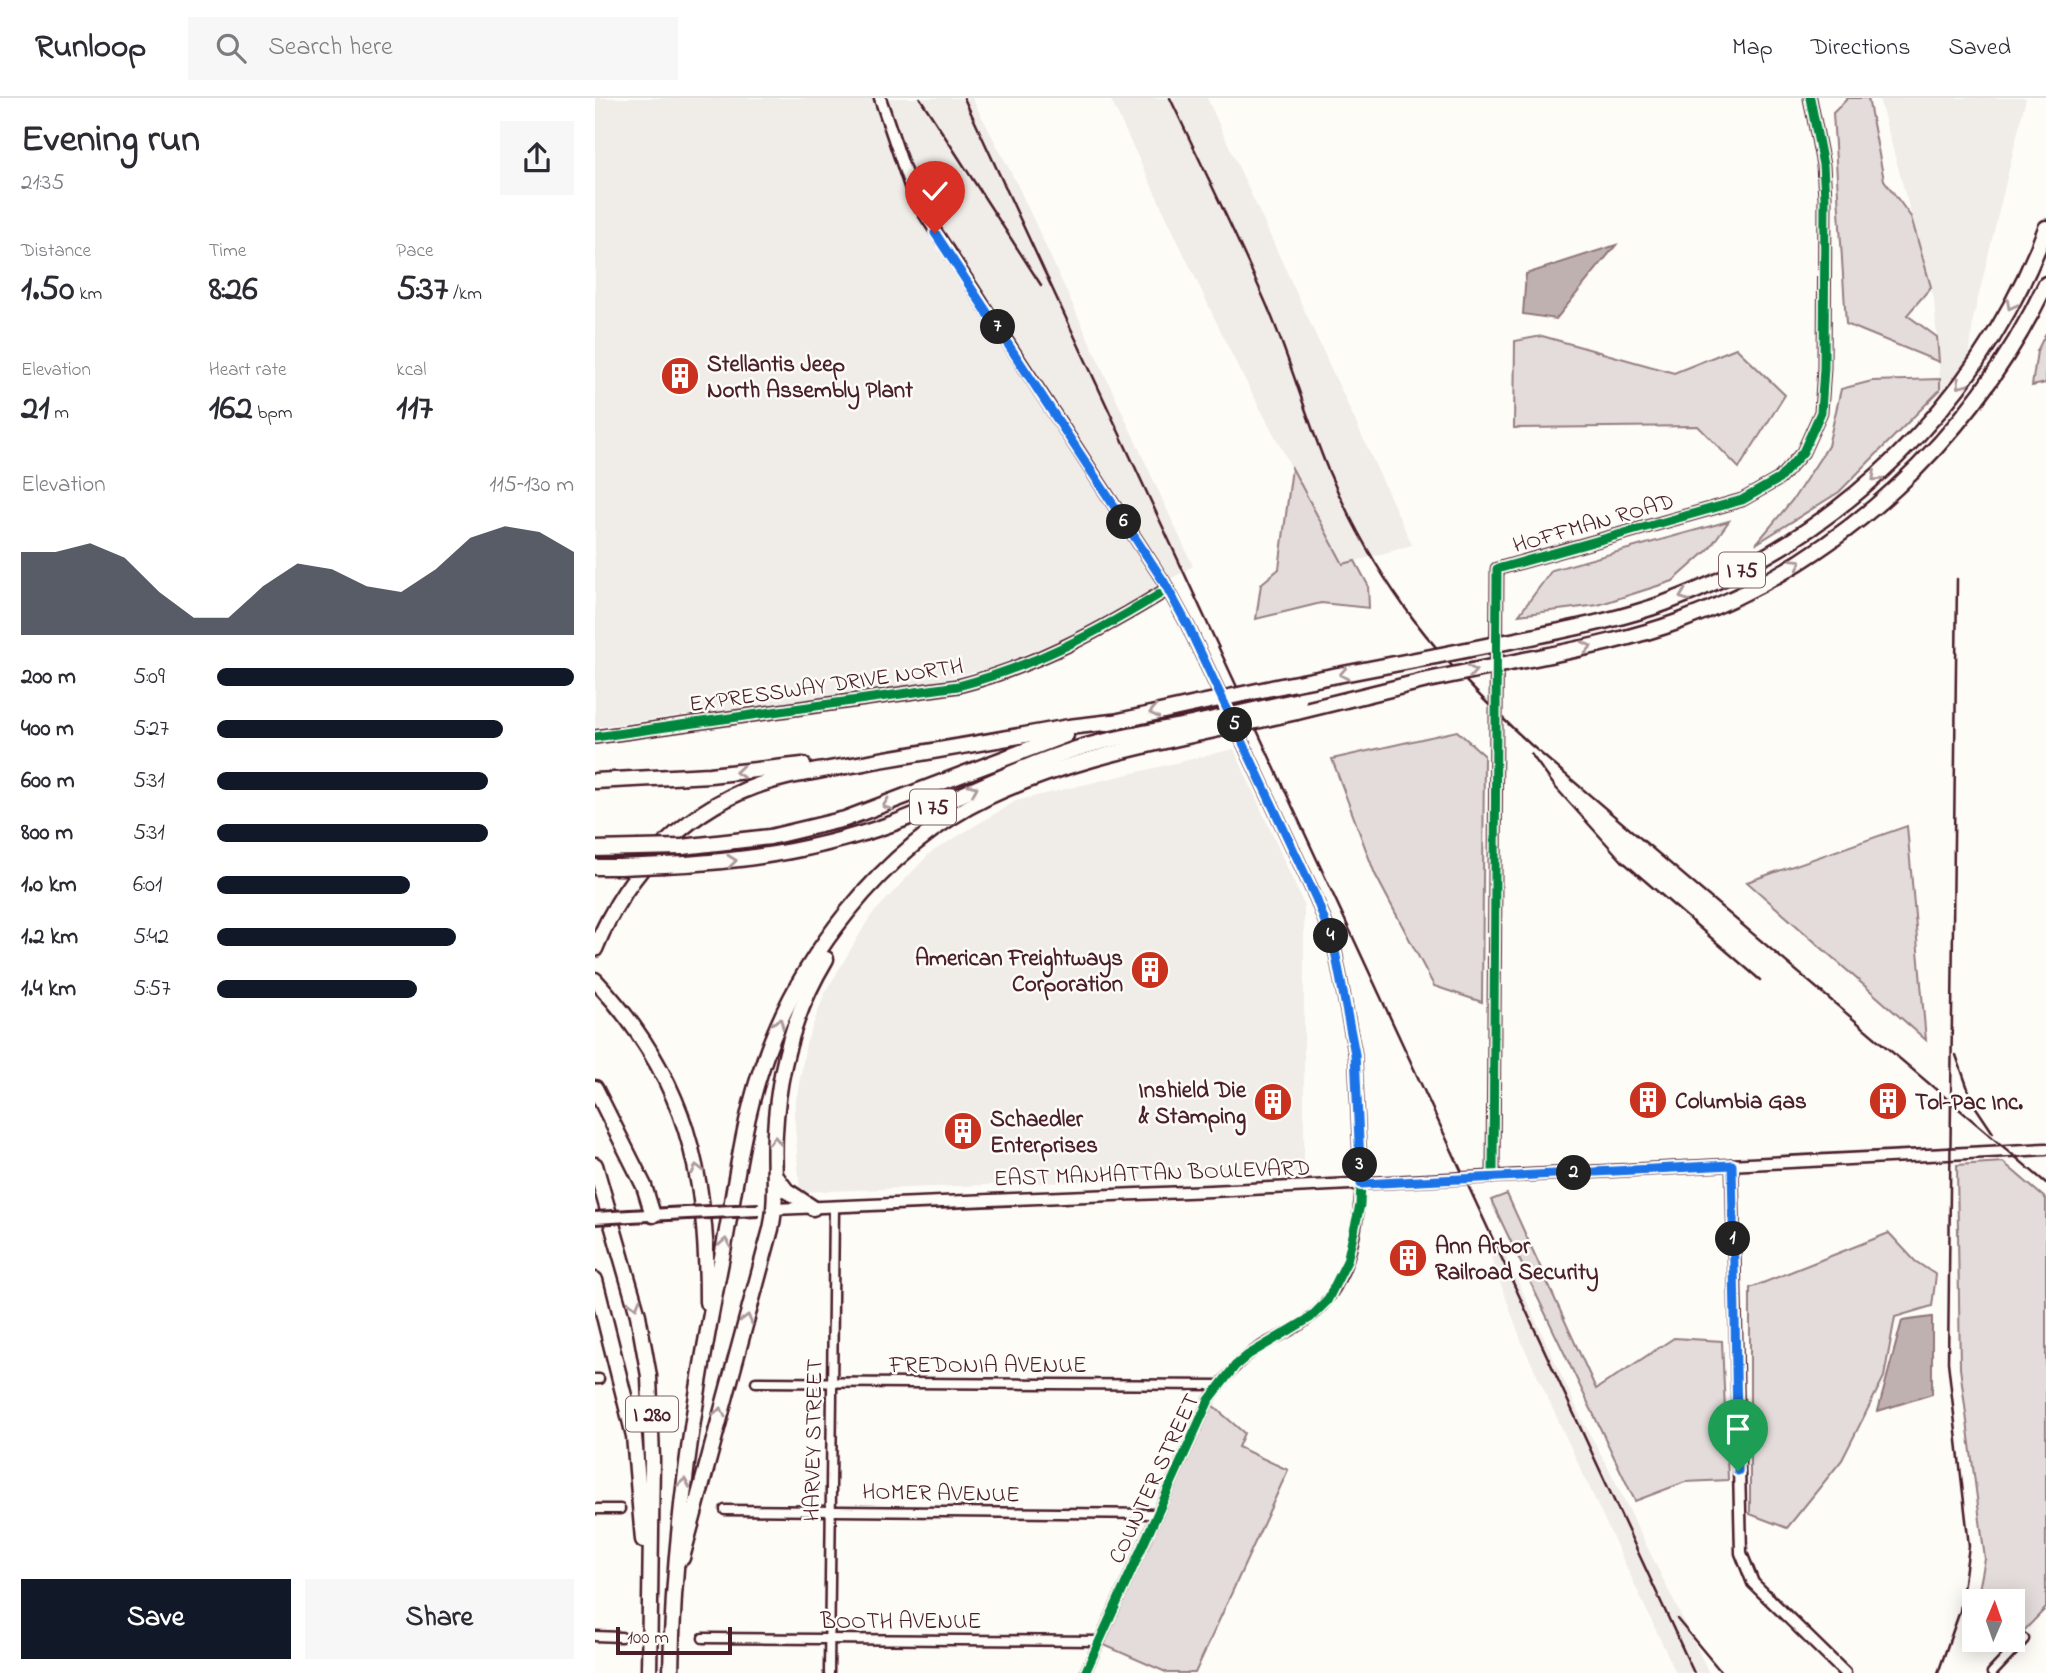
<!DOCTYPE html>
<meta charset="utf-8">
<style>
body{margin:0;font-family:"Indie Flower",sans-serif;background:#f7f7f7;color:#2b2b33;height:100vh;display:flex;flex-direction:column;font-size:26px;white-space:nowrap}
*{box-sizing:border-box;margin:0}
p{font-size:23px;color:#7c7c81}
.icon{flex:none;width:38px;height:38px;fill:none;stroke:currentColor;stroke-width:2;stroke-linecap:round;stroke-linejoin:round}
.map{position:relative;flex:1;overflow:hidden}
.details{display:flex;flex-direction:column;background:#fff;width:595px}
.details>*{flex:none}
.needle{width:46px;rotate:2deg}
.controls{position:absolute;left:1367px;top:1491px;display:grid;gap:14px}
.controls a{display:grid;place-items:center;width:63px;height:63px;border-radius:0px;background:#fff;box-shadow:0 4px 18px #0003;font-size:35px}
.scale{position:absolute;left:21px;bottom:18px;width:116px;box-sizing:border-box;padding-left:7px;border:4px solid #4a1f2b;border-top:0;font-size:19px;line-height:24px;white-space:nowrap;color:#4a1f2b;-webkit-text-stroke:5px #fdfcf7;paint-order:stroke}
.pin{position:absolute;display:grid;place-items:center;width:60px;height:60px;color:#fff;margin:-72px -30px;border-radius:50% 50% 50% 0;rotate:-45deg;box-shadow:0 0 7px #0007}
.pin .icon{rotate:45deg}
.km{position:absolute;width:35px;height:35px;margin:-18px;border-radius:50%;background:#222;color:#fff;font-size:19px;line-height:35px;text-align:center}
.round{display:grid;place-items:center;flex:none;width:74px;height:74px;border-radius:0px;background:#f7f7f7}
.head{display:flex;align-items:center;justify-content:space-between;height:119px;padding:0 21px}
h1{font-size:38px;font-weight:700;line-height:52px}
.stats{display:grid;grid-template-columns:repeat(3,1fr);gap:10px;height:119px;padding:7px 21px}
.stats div{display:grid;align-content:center}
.stats b{font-size:35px;font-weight:700}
.stats small{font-size:19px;font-weight:400}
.stats p{font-size:19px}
.chart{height:196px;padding:14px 21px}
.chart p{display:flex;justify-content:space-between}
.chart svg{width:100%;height:126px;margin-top:7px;fill:#111827;opacity:.7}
.primary-button{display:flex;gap:14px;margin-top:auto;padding:14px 21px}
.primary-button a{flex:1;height:80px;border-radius:0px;background:#111827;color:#fff;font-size:28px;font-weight:700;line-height:80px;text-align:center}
.primary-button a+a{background:#f7f7f7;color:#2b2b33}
ul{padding:0 21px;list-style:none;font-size:23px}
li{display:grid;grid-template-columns:112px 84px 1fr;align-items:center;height:52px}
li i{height:18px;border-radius:9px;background:#111827}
header{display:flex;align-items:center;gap:42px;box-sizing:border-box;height:98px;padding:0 35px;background:#fff;border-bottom:2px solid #e1e1e2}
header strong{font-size:33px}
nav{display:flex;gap:38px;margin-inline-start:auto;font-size:24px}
.search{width:490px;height:63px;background:#f7f7f7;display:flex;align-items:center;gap:18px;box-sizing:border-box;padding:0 24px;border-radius:0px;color:#7c7c81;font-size:26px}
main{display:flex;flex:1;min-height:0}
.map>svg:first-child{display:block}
</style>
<header>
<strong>Runloop</strong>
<div class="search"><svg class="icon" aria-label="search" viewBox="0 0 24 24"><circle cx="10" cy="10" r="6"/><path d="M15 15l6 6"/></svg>Search here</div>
<nav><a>Map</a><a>Directions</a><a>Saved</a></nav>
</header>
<main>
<section class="details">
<div class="head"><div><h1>Evening run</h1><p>21:35</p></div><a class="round"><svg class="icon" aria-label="share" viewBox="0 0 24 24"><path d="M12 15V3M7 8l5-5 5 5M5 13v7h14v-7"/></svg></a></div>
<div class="stats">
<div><p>Distance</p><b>1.50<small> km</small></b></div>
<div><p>Time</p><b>8:26</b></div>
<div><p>Pace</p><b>5:37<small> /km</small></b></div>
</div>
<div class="stats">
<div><p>Elevation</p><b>21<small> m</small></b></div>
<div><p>Heart rate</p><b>162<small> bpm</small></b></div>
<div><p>kcal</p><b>117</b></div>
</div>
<div class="chart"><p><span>Elevation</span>115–130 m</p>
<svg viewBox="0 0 160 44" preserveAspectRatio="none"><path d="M0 44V15L10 15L20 12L30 17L40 29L50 38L60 38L70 27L80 19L90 21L100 27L110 29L120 21L130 10L140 6L150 8L160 15V44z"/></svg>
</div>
<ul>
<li><b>200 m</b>5:09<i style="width:100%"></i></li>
<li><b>400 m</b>5:27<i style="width:80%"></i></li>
<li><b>600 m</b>5:31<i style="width:76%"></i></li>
<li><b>800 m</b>5:31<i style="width:76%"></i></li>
<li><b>1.0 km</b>6:01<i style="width:54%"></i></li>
<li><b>1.2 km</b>5:42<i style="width:67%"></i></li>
<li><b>1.4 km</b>5:57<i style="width:56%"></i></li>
</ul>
<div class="primary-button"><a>Save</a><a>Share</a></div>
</section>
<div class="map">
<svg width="1451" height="1575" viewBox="0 0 1451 1575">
<rect width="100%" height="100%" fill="#fdfcf7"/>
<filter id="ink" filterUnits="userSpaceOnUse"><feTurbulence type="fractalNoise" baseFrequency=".0143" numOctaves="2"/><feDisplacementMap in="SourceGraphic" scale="14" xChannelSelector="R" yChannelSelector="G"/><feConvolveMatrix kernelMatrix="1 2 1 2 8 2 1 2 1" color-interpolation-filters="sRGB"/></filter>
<g filter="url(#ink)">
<!-- built -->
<g fill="#f0ece8">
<polygon points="0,0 377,0 422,86 598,468 485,534 396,570 326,586 0,629"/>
<polygon points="515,0 612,0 817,447 748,467 638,259"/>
<polygon points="1284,0 1431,0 1378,221 1373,276 1347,310 1339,200"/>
<polygon points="639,651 709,807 709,1075 205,1094 199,1015 211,946 230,895 275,819 335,755 421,703"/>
<polygon points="910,1156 988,1324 1013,1369 1114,1575 1081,1575 928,1247 896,1159"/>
</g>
<!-- green -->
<g fill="#e3dcda" stroke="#967e82" stroke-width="2">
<polygon points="1253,0 1273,0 1289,82 1316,119 1336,189 1312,217 1342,239 1344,264 1251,226 1238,15"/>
<polygon points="1451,235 1451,285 1437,288 1442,253"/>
<polygon points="947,238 1079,275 1141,250 1190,297 1144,370 1103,328 919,330 920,243"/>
<polygon points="1345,281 1345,292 1244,394 1161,446 1199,400 1233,348 1246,291 1277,283"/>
<polygon points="697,370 748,466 760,463 773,487 774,510 726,505 661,521 666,486 684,471"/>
<polygon points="1134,423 1113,452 1078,483 1003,507 924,517 957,472"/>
<polygon points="862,633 889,657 887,904 839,888 780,776 737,661"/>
<polygon points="1312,728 1331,942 1152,784"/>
<polygon points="1408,1064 1451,1101 1451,1510 1418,1544 1418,1503 1382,1503 1390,1461 1365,1270 1362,1067"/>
<polygon points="912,1096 1001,1291 1079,1240 1127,1243 1133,1382 1090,1384 1040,1403 896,1102"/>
<polygon points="1294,1135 1320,1163 1341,1177 1337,1208 1300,1219 1289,1279 1247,1362 1192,1430 1155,1416 1155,1190"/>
<polygon points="616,1306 649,1335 643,1349 693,1372 600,1575 573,1575 509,1547"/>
</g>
<!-- water -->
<g fill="#c0b1b1" stroke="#91777b" stroke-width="2">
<polygon points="1021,147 961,221 928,216 931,176"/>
<polygon points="1337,1219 1337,1296 1283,1313 1307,1223"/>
</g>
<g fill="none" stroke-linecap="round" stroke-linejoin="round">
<!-- minor casing -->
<g stroke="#4a1f2b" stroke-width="13">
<g id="minor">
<polyline points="0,1281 4,1281"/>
<polyline points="161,1284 625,1287"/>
<polyline points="0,1411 25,1411"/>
<polyline points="130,1412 562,1416"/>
<polyline points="0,1538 26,1539"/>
<polyline points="108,1540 505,1543"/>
<polyline points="234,1575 239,1109"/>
<path d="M490 1575 614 1302C629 1281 643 1262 665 1249 681 1239 698 1233 712 1222 753 1192 763 1134 766 1086"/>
<polyline points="1397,1575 1429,1541"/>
</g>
</g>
<!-- tertiary casing -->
<g stroke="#4a1f2b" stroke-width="15">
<g id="tertiary">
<polyline points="285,0 319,100 569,484 593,528 721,800 739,847 760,956 766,1086"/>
<polyline points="1137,1067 1146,1455 1158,1485 1250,1575"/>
<polyline points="898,1079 902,471 1147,402 1184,381 1208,354 1226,314 1229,270 1230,99 1228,67 1215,0"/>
<polyline points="179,1111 616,1093 1451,1051"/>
</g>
</g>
<!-- secondary casing -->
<g stroke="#4a1f2b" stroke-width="16">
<g id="secondary">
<path d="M0 639 363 588C440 568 505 533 573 491"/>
<polyline points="35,1118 92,1115"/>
</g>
</g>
<!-- motorway casing -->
<g stroke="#4a1f2b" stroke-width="19">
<g id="motorway">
<path d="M926 541C974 531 1023 522 1070 505 1245 441 1386 304 1451 130"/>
<path d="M925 563C979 552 1033 542 1085 523 1246 463 1377 341 1451 186"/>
<polyline points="686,588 841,558"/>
<polyline points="702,614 828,583"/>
<polyline points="510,626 601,606"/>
<polyline points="0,683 115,677 208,667"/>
<polyline points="87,749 175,739 250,721 471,637"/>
<polyline points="0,751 42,750"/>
<path d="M69 767C148 764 224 752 299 725 360 702 418 671 481 651 520 639 561 633 601 625"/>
<polyline points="0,769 25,769"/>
<path d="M0 851C32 772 95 705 180 682 212 673 246 670 279 663 344 652 409 641 474 629L517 624"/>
<path d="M0 882C92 980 112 1074 112 1204"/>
<polyline points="0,990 49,1088 58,1117"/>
<polyline points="0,1067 43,1217 54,1278 57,1362 54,1575"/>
<polyline points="180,1077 191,1092 218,1110"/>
<polyline points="0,1182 39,1338 48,1442"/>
<path d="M87 1460 176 1131C183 1099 178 1067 180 1035 183 974 199 914 231 861"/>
<path d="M76 1575C78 1436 99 1300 126 1164 139 1101 145 1037 165 975 200 864 286 750 393 699 461 667 533 651 606 635"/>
</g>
</g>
<!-- minor -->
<use href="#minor" stroke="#fdfcf7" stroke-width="8"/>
<!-- tertiary -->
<use href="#tertiary" stroke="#fdfcf7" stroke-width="10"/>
<!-- secondary -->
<use href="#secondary" stroke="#fdfcf7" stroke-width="10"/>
<!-- motorway -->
<use href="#motorway" stroke="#fdfcf7" stroke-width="14"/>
<!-- rail -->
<g stroke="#4a1f2b" stroke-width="2.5">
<polyline points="325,0 446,187"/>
<polyline points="369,0 1099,1575"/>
<path d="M575 0C609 72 645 144 676 217 697 268 712 321 733 372 783 488 843 562 936 647L1451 1085"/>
<polyline points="936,656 961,690 1027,763 1165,882"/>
<polyline points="1361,957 1378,1005 1398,1035"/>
<polyline points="1082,1521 1127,1575"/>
<polyline points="1343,1575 1365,1513 1374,1448 1353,1264 1362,481"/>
</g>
<!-- secondary-bridge casing -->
<g stroke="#4a1f2b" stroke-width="16" stroke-linecap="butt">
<g id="secondary-bridge">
<polyline points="92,1115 164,1112"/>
<polyline points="0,1120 35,1118"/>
</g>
</g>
<!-- motorway-bridge casing -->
<g stroke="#4a1f2b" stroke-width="19" stroke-linecap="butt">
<g id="motorway-bridge">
<polyline points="841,558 926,541"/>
<polyline points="828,583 925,563"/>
<polyline points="601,606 686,588"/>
<polyline points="601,625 704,602"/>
<polyline points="606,635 702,614"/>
<polyline points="42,750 87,749"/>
<polyline points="25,769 69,767"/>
</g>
</g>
<!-- secondary-bridge -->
<use href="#secondary-bridge" stroke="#fdfcf7" stroke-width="10"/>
<!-- motorway-bridge -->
<use href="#motorway-bridge" stroke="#fdfcf7" stroke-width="14"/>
<!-- cycleway casing -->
<g stroke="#fdfcf7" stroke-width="13">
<g id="cycleway">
<path d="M0 639 363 588C440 568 505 533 573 491L593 528 721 800 739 847 760 956 766 1086 765 1107 752 1163 732 1203 715 1220 653 1257 640 1268 614 1302 490 1575"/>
<polyline points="898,1079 902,471 1147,402 1184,381 1208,354 1226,314 1229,270 1230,99 1228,67 1215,0"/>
</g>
</g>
<!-- cycleway -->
<use href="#cycleway" stroke="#00873e" stroke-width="9"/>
</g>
<!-- one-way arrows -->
<defs><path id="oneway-chevron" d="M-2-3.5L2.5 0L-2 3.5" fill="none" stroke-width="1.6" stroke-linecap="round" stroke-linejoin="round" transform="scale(1.75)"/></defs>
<g stroke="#ac999b">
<use href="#oneway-chevron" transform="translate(1416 207) rotate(118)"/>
<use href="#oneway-chevron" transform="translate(1366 286) rotate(126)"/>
<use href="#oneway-chevron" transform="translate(1281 379) rotate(138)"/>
<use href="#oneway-chevron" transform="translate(1202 465) rotate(-32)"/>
<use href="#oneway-chevron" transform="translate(1089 498) rotate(159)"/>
<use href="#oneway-chevron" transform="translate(992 549) rotate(-13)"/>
<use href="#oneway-chevron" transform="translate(877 573) rotate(-11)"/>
<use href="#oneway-chevron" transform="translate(749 576) rotate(169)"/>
<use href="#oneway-chevron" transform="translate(559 614) rotate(167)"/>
<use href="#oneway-chevron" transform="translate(145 674) rotate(175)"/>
<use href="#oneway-chevron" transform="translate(378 691) rotate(-24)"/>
<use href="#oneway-chevron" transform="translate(292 707) rotate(159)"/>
<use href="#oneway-chevron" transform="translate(137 763) rotate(-6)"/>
<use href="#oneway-chevron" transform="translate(184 925) rotate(-66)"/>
<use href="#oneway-chevron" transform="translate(180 1043) rotate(-89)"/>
<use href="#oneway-chevron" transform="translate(102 1071) rotate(-104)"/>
<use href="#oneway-chevron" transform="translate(130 1145) rotate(-80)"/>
<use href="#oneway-chevron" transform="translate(40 1206) rotate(75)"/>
<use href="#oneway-chevron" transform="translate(152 1221) rotate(-75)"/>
<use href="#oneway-chevron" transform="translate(125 1314) rotate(-75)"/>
<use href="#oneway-chevron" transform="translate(89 1385) rotate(-81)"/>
</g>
</g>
<g fill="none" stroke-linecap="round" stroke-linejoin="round" filter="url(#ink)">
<!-- route casing -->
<g stroke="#fff" stroke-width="14">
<polyline id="route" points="340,135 569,484 593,528 721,800 739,848 760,956 766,1086 1137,1067 1143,1373"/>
</g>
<!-- route -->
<use href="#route" stroke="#1a73e8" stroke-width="9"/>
</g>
<!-- icons -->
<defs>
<g id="building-disc" transform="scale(2.0125)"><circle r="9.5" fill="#c8321e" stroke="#fdfcf7"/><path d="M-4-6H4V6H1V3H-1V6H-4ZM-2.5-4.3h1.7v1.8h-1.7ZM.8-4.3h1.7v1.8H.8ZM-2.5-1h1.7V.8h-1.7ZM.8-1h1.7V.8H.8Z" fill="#fff"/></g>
</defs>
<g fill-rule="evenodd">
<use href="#building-disc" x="85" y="278"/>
<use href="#building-disc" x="555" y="872"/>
<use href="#building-disc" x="1053" y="1002"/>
<use href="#building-disc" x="1293" y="1003"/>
<use href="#building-disc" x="678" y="1004"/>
<use href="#building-disc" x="368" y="1033"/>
<use href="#building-disc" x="813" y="1160"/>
</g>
<g text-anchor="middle" stroke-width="5" stroke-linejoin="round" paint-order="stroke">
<!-- shield labels -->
<g fill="#fdfcf7" stroke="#806168" stroke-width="2">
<rect x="1124" y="454.5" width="46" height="35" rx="5"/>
<rect x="315" y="691.5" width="46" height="35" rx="5"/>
<rect x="31" y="1298.5" width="52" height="35" rx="5"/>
</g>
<g font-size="21" font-weight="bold" fill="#4a1f2b">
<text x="1147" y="479">I 75</text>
<text x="338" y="716">I 75</text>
<text x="57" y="1323">I 280</text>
</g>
<!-- poi labels -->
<g font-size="23" font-weight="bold" fill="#4a1f2b" stroke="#fdfcf7" text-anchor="start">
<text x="112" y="273">Stellantis Jeep<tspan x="112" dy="26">North Assembly Plant</tspan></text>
<text x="528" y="867" text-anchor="end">American Freightways<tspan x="528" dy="26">Corporation</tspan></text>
<text x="651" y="999" text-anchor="end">Inshield Die<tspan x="651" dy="26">&amp; Stamping</tspan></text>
<text x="1080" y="1010">Columbia Gas</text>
<text x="1320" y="1011">Tol-Pac Inc.</text>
<text x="395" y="1028">Schaedler<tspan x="395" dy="26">Enterprises</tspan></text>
<text x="840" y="1155">Ann Arbor<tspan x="840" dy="26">Railroad Security</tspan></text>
</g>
<!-- street labels -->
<g font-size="23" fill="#4a1f2b" stroke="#fdfcf7">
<text transform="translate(998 424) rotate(-16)" y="8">HOFFMAN ROAD</text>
<text transform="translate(231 586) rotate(-8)" y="8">EXPRESSWAY DRIVE NORTH</text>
<text transform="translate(557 1074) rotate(-2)" y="8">EAST MANHATTAN BOULEVARD</text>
<text x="393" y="1274">FREDONIA AVENUE</text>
<text transform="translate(217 1342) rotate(-89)" y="8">HARVEY STREET</text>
<text transform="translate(558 1380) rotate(-65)" y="8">COUNTER STREET</text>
<text transform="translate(346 1394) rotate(1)" y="8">HOMER AVENUE</text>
<text x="306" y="1530">BOOTH AVENUE</text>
</g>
</g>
</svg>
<div class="controls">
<a><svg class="needle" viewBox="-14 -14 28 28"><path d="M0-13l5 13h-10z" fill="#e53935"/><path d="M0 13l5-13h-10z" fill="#7c7c81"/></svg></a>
</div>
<div class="scale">100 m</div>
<div class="pin" style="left:1143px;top:1373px;background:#1e9e55"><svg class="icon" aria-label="arrive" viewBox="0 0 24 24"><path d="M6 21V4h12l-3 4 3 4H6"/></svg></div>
<div class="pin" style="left:340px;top:135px;background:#d93025"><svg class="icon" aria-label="check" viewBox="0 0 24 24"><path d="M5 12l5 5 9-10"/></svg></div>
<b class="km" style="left:1138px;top:1141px">1</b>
<b class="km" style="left:979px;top:1075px">2</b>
<b class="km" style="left:765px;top:1067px">3</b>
<b class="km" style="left:736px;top:838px">4</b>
<b class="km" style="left:640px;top:627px">5</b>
<b class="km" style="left:529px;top:424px">6</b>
<b class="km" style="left:403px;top:229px">7</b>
</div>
</main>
